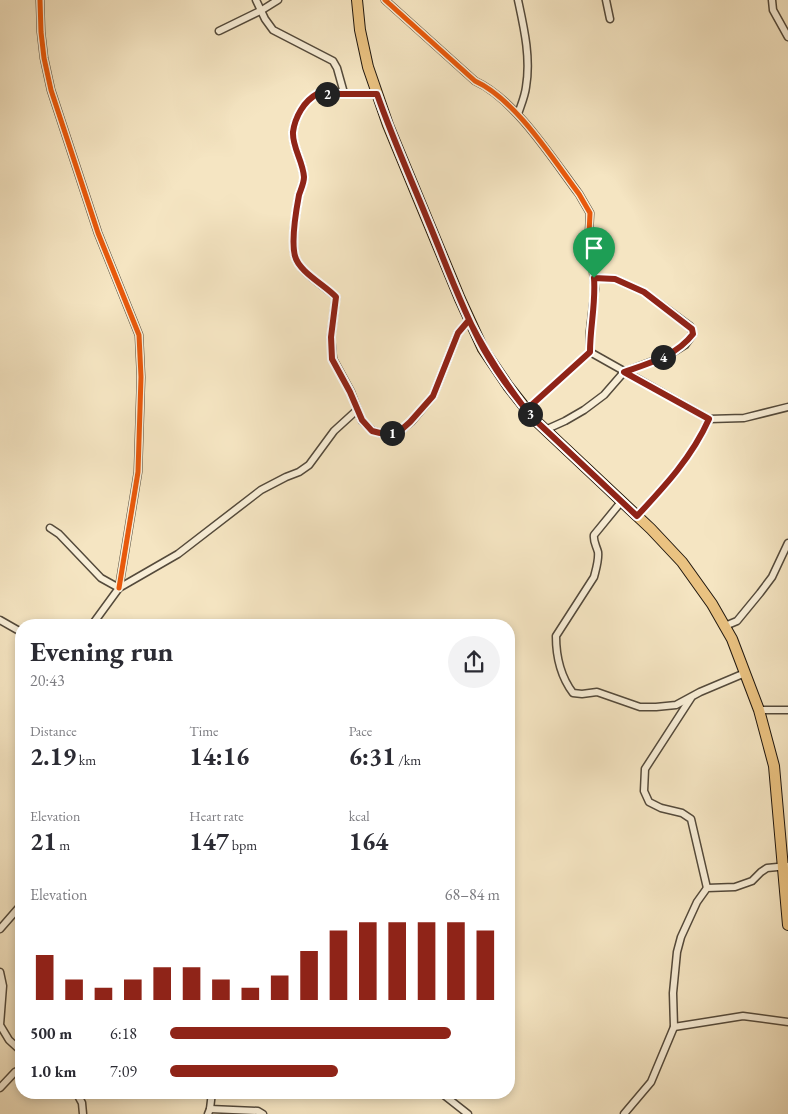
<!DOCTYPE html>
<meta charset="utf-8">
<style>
body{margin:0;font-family:"EB Garamond",serif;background:#f2f2f3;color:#2b2b33;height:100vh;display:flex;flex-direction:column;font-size:19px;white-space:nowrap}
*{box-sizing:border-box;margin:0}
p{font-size:16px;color:#7c7c81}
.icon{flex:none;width:28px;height:28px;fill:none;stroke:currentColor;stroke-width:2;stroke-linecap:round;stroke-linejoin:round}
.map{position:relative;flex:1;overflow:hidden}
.drawer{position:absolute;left:15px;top:619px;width:500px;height:480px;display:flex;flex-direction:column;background:#fff;border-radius:20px;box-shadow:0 2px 8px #0003}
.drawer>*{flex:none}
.pin{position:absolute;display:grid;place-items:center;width:42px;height:42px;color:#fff;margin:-51px -21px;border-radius:50% 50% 50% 0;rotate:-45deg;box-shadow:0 0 5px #0007}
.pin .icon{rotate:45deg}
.km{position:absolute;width:25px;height:25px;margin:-12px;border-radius:50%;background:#222;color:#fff;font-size:14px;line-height:25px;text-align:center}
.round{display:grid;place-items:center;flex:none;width:52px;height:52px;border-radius:26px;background:#f2f2f3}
.headline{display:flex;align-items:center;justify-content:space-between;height:85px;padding:0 15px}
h1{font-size:28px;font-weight:700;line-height:38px}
.metrics{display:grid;grid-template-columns:repeat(3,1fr);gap:8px;height:85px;padding:5px 15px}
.metrics div{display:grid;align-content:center}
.metrics b{font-size:25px;font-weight:700}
.metrics small{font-size:14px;font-weight:400}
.metrics p{font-size:14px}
.chart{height:140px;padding:10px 15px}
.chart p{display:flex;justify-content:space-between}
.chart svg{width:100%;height:90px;margin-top:5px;stroke:#8f2418;stroke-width:6}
ul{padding:0 15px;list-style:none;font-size:16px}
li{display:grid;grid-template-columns:80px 60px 1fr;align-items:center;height:38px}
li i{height:12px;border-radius:6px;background:#8f2418}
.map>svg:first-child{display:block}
</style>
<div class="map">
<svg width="788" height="1114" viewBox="0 0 788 1114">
<rect width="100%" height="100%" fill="#f5e5c2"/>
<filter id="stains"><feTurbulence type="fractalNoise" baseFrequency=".004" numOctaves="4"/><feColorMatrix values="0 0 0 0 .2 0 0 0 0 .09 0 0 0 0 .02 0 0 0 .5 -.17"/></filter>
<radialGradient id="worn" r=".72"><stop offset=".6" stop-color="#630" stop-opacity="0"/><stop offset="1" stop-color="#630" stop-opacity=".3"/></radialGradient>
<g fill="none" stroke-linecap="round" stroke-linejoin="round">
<!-- street casing -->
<g stroke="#544a3b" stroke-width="9">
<g id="street">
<polyline points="40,0 41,32 44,58 51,90 98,233 139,335 141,377 138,472 119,588"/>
<polyline points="256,0 265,19 273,30 333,61 337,68 344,93"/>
<path d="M385 0 475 81C515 99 552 158 579 194L590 213 589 234 595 289 590 331V352"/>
<polyline points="606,0 610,19"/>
<polyline points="772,0 773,10 788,37"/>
<polyline points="219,31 262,10 278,0"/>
<path d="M377 94H317C304 101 295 117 293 132 292 147 303 161 304 177 304 183 301 189 299 195 296 211 291 241 295 256 300 273 324 285 336 297L331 337 333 359 351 392 362 421 373 431 380 433H391L401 430 411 422 433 396 458 333 469 320"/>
<path d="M518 114C521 105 525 96 526 87 531 58 524 28 518 0"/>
<polyline points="526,410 590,352 709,419 744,418 788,407"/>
<polyline points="545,430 565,421 584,410 604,395 624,372 669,355 685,345 693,334 690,326 644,292 615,279 594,278"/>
<path d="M621 502 594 535C593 541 596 545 598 552 599 560 596 569 594 577L556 636C556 656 561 677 573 693L582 694 597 692 640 707H656L676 705 700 692 745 673"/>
<path d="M637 516C665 486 692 457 709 419"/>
<polyline points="50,528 59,534 101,578 119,588"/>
<polyline points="0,620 21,632"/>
<polyline points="92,625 119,588 178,554 261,490 286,477 299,472 309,465 334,431 357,410"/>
<polyline points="725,626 737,621 760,593 772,577 788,543"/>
<polyline points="691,698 645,769 644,791 649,802 661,808 682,813 691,819 707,888"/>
<polyline points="759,710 788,710"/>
<polyline points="0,929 21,905"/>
<polyline points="0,972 3,986 0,1025 9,1040 21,1051"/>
<polyline points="674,1027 743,1016 788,1022"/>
<polyline points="0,1088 15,1072 21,1069"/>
<polyline points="76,1092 82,1103 83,1114"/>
<polyline points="440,1092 468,1114"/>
<polyline points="210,1109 258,1111 263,1114"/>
<polyline points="208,1114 210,1109 212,1092"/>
<polyline points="624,1114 651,1082 674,1027 673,993 677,952 681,937 697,902 707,888 735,887 752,881 761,872 767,868 788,866"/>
</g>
</g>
<!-- primary casing -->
<g stroke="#1e160e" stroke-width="12">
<polyline id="primary" points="357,0 360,30 368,67 388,125 460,299 483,349 508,386 534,419 651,529 682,562 712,604 732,639 759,710 774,766 788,925"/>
</g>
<!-- street -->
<use href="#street" stroke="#f8eed7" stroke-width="6"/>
<!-- primary -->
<use href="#primary" stroke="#eac281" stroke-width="10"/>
<!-- cycleway casing -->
<g stroke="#f8eed7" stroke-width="8">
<g id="cycleway">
<polyline points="40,0 41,32 44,58 51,90 98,233 139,335 141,377 138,472 119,588"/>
<path d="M385 0 475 81C515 99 552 158 579 194L590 213 589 234 595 289 590 331V352"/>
<path d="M377 94H317C304 101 295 117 293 132 292 147 303 161 304 177 304 183 301 189 299 195 296 211 291 241 295 256 300 273 324 285 336 297L331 337 333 359 351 392 362 421 373 431 380 433H391L401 430 411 422 433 396 458 333 469 320"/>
</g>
</g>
<!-- cycleway -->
<use href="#cycleway" stroke="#e8590c" stroke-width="5"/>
</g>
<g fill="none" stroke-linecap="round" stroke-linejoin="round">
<!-- route casing -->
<g stroke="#fff" stroke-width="10">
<path id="route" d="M594 278C596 303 590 327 590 352L526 410C504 381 485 352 469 320L458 333 433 396 410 422 401 430 391 433H380L372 431 362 420 350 392 332 359 331 337 336 297C325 285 299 272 295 256 291 241 296 211 299 195 301 189 304 183 304 177 303 161 292 147 293 132 295 117 304 101 317 94H377C392 137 411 179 428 221 446 264 461 307 483 348 497 373 515 397 534 419L637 516C665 486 692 457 709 419L624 372C650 363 676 356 693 334L692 329 644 292 615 279 594 278"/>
</g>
<!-- route -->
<use href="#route" stroke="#8f2418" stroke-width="6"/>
</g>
<rect width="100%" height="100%" filter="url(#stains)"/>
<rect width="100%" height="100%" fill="url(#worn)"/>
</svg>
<div class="pin" style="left:594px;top:278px;background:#1e9e55"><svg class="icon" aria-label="arrive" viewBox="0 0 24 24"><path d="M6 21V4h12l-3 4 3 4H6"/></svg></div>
<b class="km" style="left:392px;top:433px">1</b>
<b class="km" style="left:327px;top:94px">2</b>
<b class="km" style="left:530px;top:414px">3</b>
<b class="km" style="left:663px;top:357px">4</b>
<section class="drawer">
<div class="headline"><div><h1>Evening run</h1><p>20:43</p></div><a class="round"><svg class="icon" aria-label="share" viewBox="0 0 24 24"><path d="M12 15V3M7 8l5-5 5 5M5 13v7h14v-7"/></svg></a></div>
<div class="metrics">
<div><p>Distance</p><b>2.19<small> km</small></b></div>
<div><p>Time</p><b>14:16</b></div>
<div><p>Pace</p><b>6:31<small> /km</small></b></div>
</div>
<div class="metrics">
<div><p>Elevation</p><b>21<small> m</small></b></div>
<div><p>Heart rate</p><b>147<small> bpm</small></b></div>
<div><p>kcal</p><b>164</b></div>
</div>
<div class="chart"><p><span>Elevation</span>68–84 m</p>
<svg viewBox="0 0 160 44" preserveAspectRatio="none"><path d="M5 44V22M15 44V34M25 44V38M35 44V34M45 44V28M55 44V28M65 44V34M75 44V38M85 44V32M95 44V20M105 44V10M115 44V6M125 44V6M135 44V6M145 44V6M155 44V10"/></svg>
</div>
<ul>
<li><b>500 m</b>6:18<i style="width:85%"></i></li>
<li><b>1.0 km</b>7:09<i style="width:51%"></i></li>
</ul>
</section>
</div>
